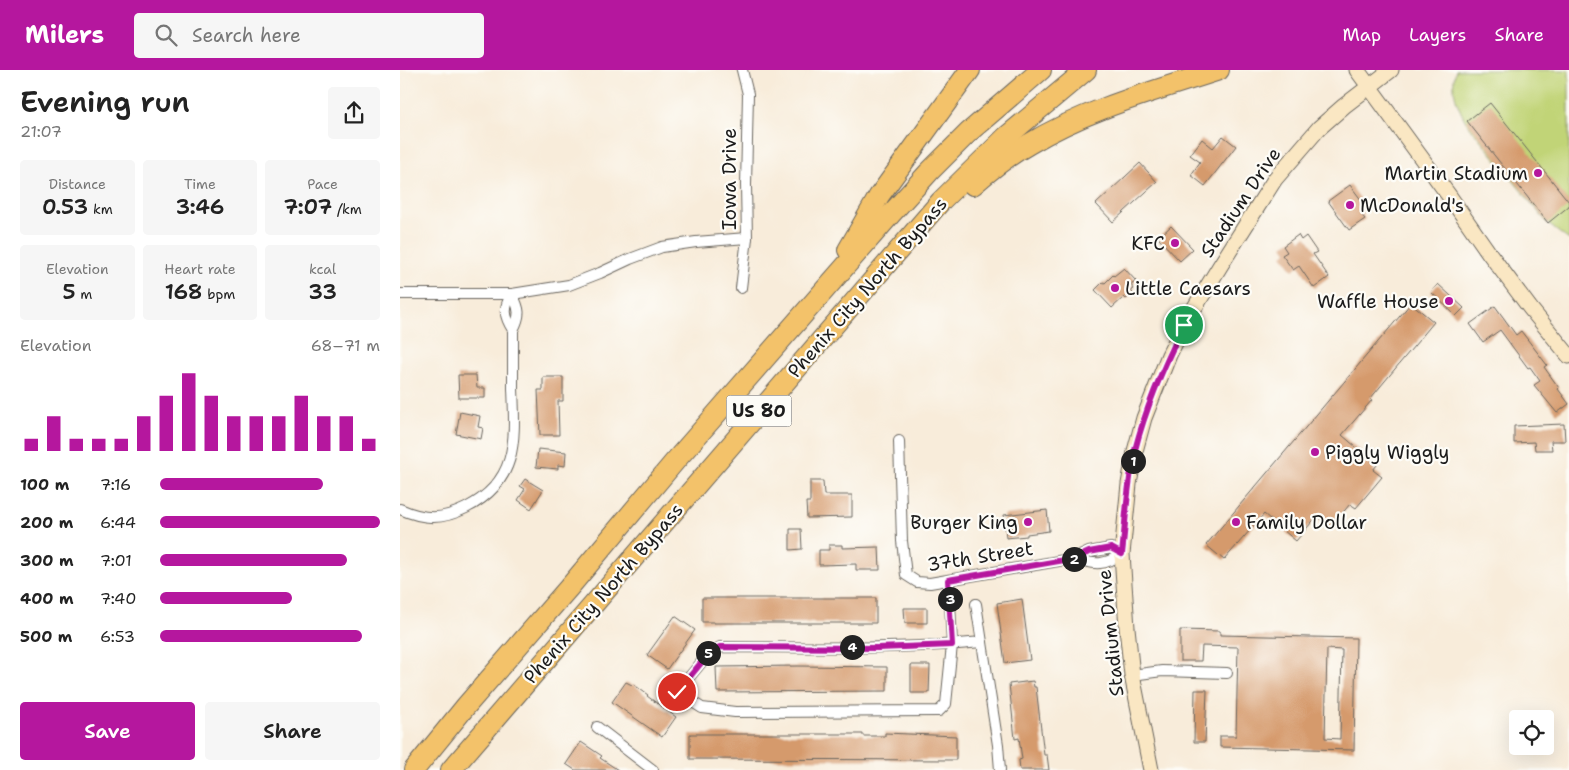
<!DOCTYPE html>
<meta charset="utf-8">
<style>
body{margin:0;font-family:"Shantell Sans",sans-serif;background:#f6f6f6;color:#222;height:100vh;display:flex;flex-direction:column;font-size:19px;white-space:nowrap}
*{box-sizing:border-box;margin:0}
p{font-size:16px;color:#767676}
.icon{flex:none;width:28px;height:28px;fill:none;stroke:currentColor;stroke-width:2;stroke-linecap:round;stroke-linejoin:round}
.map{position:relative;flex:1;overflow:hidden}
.drawer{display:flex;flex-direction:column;background:#fff;width:400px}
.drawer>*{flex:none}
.fabs{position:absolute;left:1109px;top:640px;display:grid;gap:10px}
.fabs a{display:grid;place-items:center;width:45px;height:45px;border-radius:5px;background:#fff;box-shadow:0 5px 20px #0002;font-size:25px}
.pin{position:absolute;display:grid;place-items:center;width:42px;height:42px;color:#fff;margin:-21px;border:2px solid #fff;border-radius:50%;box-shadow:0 1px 5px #0007}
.km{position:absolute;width:25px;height:25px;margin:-12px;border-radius:50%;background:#222;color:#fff;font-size:14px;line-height:25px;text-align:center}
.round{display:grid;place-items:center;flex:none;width:52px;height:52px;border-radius:5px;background:#f6f6f6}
.headline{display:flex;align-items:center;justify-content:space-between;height:85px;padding:0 20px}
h1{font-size:28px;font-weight:600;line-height:38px}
.metrics{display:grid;grid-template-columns:repeat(3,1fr);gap:8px;height:85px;padding:5px 20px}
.metrics div{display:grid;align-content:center;border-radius:5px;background:#f6f6f6;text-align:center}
.metrics b{font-size:21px;font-weight:600}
.metrics small{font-size:14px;font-weight:400}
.metrics p{font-size:14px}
.chart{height:140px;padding:10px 20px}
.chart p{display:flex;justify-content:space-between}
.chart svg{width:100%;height:90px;margin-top:5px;stroke:#b5179e;stroke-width:6}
.action{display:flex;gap:10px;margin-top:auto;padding:10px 20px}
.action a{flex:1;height:58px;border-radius:5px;background:#b5179e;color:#fff;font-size:20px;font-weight:600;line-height:58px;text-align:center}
.action a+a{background:#f6f6f6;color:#222}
ul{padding:0 20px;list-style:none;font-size:16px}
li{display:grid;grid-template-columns:80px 60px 1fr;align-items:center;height:38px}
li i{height:12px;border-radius:6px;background:#b5179e}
header{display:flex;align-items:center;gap:30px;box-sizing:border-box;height:70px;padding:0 25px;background:#b5179e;color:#fff}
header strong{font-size:24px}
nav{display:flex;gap:28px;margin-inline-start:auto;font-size:18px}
.search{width:350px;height:45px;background:#f6f6f6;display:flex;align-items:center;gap:12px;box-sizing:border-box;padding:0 18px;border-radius:5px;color:#767676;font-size:19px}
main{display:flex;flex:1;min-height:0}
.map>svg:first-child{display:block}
</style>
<header>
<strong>Milers</strong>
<div class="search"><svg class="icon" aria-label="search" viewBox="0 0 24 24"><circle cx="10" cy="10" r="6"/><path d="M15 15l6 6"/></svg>Search here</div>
<nav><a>Map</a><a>Layers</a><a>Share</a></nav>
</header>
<main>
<section class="drawer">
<div class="headline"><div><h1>Evening run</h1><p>21:07</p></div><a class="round"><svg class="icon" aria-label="share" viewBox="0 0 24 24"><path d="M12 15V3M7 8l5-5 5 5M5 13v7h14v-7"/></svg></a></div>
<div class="metrics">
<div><p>Distance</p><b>0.53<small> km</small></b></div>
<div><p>Time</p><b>3:46</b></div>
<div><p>Pace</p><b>7:07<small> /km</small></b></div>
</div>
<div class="metrics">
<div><p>Elevation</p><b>5<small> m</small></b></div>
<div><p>Heart rate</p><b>168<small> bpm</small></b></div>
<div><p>kcal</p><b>33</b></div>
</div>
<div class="chart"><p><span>Elevation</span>68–71 m</p>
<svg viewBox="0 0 160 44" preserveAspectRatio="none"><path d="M5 44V38M15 44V27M25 44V38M35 44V38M45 44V38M55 44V27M65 44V17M75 44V6M85 44V17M95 44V27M105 44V27M115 44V27M125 44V17M135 44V27M145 44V27M155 44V38"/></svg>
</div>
<ul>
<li><b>100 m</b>7:16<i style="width:74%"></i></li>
<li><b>200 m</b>6:44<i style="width:100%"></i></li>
<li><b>300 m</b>7:01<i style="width:85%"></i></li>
<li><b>400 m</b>7:40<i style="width:60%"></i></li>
<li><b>500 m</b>6:53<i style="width:92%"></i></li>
</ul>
<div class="action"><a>Save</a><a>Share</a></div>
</section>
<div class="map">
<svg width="1169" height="700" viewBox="0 0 1169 700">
<rect width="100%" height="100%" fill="#fdfcf7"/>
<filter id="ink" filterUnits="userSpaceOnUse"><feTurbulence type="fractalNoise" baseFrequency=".02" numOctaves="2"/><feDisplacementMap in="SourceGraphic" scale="10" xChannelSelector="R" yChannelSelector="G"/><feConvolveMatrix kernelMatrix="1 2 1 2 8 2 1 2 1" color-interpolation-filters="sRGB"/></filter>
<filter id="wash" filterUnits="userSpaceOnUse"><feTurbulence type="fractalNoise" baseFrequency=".0096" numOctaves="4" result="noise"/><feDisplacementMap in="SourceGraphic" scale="20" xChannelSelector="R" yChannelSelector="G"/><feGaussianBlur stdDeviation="1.12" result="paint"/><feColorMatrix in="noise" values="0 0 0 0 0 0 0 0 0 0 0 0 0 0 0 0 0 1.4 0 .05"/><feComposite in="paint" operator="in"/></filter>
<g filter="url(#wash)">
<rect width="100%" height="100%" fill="#f8ecda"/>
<!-- green -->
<path fill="#c1d477" stroke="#6e784a" d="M1056 0H1169V170L1148 154 1066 52C1057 35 1050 19 1056 0Z"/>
<g id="blocks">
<!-- building -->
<g fill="#d59a6c" fill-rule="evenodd">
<polygon points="1090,33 1169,132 1169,136 1148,153 1067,51"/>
<polygon points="823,66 836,76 805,116 791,105 800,92 790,85 802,69 813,78"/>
<polygon points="740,93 757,112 713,152 696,134"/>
<polygon points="950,115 968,139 961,144 965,149 949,160 928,131"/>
<polygon points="771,156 793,179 780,191 758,168"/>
<polygon points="898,165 901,170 906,166 917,182 913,184 929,207 914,218 899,196 893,200 882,185 887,182 883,176"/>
<polygon points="724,198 736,211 731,215 734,219 731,221 733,223 726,229 724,227 712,238 695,220 703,212 705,213 713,205 714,206"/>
<polygon points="1038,214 1064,238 1056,246 1031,222"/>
<polygon points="1011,233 1034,252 970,329 972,330 942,365 977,395 973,400 982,407 956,438 950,434 930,458 917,446 896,471 864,444 824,490 806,475"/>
<polygon points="1095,236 1116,265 1121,261 1147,295 1144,297 1159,318 1158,319 1169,334 1157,343 1134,315 1140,311 1130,297 1128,298 1100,260 1083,272 1070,254"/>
<polygon points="58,305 76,305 77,318 85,318 85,328 59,328"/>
<polygon points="143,307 163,307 163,331 158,331 159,365 140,365 138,320 143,320"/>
<polygon points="60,342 80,346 78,357 83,358 81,369 56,364"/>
<polygon points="1164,354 1165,371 1151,371 1152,380 1135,380 1134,372 1114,373 1114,356"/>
<polygon points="138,379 166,382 165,396 158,395 158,399 136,397"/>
<polygon points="125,409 143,420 131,439 118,430 125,419 120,416"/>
<polygon points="410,411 423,411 424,425 452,425 452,447 407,448 406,432 410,432"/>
<polygon points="647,440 649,461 627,464 627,466 606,468 604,445"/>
<polygon points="390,459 401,459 402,479 390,480"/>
<polygon points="429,475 442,475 442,478 479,477 480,500 456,500 456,494 419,495 419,480 429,480"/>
<polygon points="302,528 476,528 476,553 314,553 314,552 302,552"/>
<polygon points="622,529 630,590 605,593 597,533"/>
<polygon points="504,538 527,538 527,553 505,553"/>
<polygon points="275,546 295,560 267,599 247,585"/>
<path d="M780 560 820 561V565L956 568 954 680 820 677V666H836L838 577 802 576 801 591H780ZM927 579 942 580 940 669 925 668Z"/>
<polygon points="511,595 530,595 529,623 511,623"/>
<polygon points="398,596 487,597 487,621 317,622 316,597"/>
<polygon points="633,611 634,617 636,617 644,685 647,685 649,700 620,700 619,690 622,689 619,668 615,669 609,614"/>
<polygon points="226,612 232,615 233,614 248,625 247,626 276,647 262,667 212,632"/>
<polygon points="795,620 807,620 805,672 794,672"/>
<polygon points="485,663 556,666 556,690 290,689 290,664 463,664 463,666 485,666"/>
<polygon points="181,672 202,686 200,688 218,700 175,700 166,694"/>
</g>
</g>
</g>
<g filter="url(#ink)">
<use href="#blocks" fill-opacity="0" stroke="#69655e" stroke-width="1"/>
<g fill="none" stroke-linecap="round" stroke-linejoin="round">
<!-- street casing -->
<g stroke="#69655e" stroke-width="12">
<g id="street">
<polyline points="341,218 347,168 346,115 348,24 342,0"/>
<polyline points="0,224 112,224 169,215 200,203 230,189 262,177 296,172 347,168"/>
<path d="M112 224C103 238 104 246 113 260"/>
<path d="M499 371 502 471 506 505 517 512 530 513 676 488 689 482 711 478 722 484C705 495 695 496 676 488"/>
<path d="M0 439C25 450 42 450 66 438 119 411 115 369 113 318 113 299 113 280 113 260 121 245 120 239 112 224"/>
<path d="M549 510 552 575 546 634 539 641 335 642 302 638 277 622 310 582 320 577C407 577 495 580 582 572"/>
<polyline points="576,534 598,675 600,700"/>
<polyline points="732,605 762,601 827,603"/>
<polyline points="197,657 253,700"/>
</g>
</g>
<!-- secondary casing -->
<g stroke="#69655e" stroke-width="17">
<g id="secondary">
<polyline points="957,0 1050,127 1089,183 1130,238 1169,286"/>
<polyline points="751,700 732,605 727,558 722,484 729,414 735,381 744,348 769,285 784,255 820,196 875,109 919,58 944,36 991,0"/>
</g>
</g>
<!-- highway casing -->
<g stroke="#69655e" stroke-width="22">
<g id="highway">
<path d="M573 115C590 100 609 85 629 74 687 39 755 21 819 0"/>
<polyline points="448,180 479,126 570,0"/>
<polyline points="14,700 66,636 172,514 276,390 491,144 529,102 569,62 641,0"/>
<polyline points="51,700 541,131 606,67 686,0"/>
</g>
</g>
<!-- street -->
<use href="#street" stroke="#fff" stroke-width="10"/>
<!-- secondary -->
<use href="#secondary" stroke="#fae7c3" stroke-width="15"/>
<!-- highway -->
<use href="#highway" stroke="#f3c26a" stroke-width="20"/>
</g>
</g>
<g fill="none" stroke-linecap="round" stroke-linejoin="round" filter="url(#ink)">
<!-- route casing -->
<g stroke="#fff" stroke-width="10">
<path id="route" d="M277 622 310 582 320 577 478 578 552 575 548 510 676 488 689 482 711 478 722 484C726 449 727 414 735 380 746 337 764 295 784 255"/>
</g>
<!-- route -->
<use href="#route" stroke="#b5179e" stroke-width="6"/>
</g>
<!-- markers -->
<g fill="#b5179e" stroke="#fdfcf7" stroke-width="2">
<circle cx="1138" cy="103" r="5"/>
<circle cx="950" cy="135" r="5"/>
<circle cx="775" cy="173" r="5"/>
<circle cx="715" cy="218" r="5"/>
<circle cx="1049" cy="231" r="5"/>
<circle cx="915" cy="382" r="5"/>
<circle cx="628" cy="452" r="5"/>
<circle cx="836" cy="452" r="5"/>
</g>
<g text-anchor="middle" stroke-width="4.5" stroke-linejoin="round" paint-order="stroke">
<!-- shield labels -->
<rect fill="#fdfcf7" stroke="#605f5e" stroke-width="1" x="326.5" y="325.5" width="65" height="31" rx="4"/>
<g font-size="18" font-weight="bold" fill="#1c1c1c">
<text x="359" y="347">US 80</text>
</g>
<!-- poi labels -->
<g font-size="19" fill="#1c1c1c" stroke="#fdfcf7" text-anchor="end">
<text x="1128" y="110">Martin Stadium</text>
<text x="960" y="142" text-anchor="start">McDonald's</text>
<text x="765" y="180">KFC</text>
<text x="725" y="225" text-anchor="start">Little Caesars</text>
<text x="1039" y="238">Waffle House</text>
<text x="925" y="389" text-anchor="start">Piggly Wiggly</text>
<text x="618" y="459">Burger King</text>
<text x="846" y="459" text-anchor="start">Family Dollar</text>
</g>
<!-- street labels -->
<g font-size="19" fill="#1c1c1c" stroke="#fdfcf7">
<text transform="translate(329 109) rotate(-90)" y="7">Iowa Drive</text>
<text transform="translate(840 132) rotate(-56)" y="7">Stadium Drive</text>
<text transform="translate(467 217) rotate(-49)" y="7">Phenix City North Bypass</text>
<text transform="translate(580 486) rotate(-9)" y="7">37th Street</text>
<text transform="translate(203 523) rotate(-49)" y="7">Phenix City North Bypass</text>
<text transform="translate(710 563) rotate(-96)" y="7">Stadium Drive</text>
</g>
</g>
</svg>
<div class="fabs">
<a><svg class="icon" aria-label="locate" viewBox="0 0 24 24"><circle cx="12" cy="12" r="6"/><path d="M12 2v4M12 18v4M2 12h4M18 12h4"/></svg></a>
</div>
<div class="pin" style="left:784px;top:255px;background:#1e9e55"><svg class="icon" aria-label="arrive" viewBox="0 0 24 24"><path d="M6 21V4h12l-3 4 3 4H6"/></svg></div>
<div class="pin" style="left:277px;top:622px;background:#d93025"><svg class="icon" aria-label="check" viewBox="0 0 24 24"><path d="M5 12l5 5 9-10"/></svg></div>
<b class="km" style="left:733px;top:391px">1</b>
<b class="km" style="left:674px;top:489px">2</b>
<b class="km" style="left:550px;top:529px">3</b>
<b class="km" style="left:452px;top:577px">4</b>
<b class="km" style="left:308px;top:583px">5</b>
</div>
</main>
